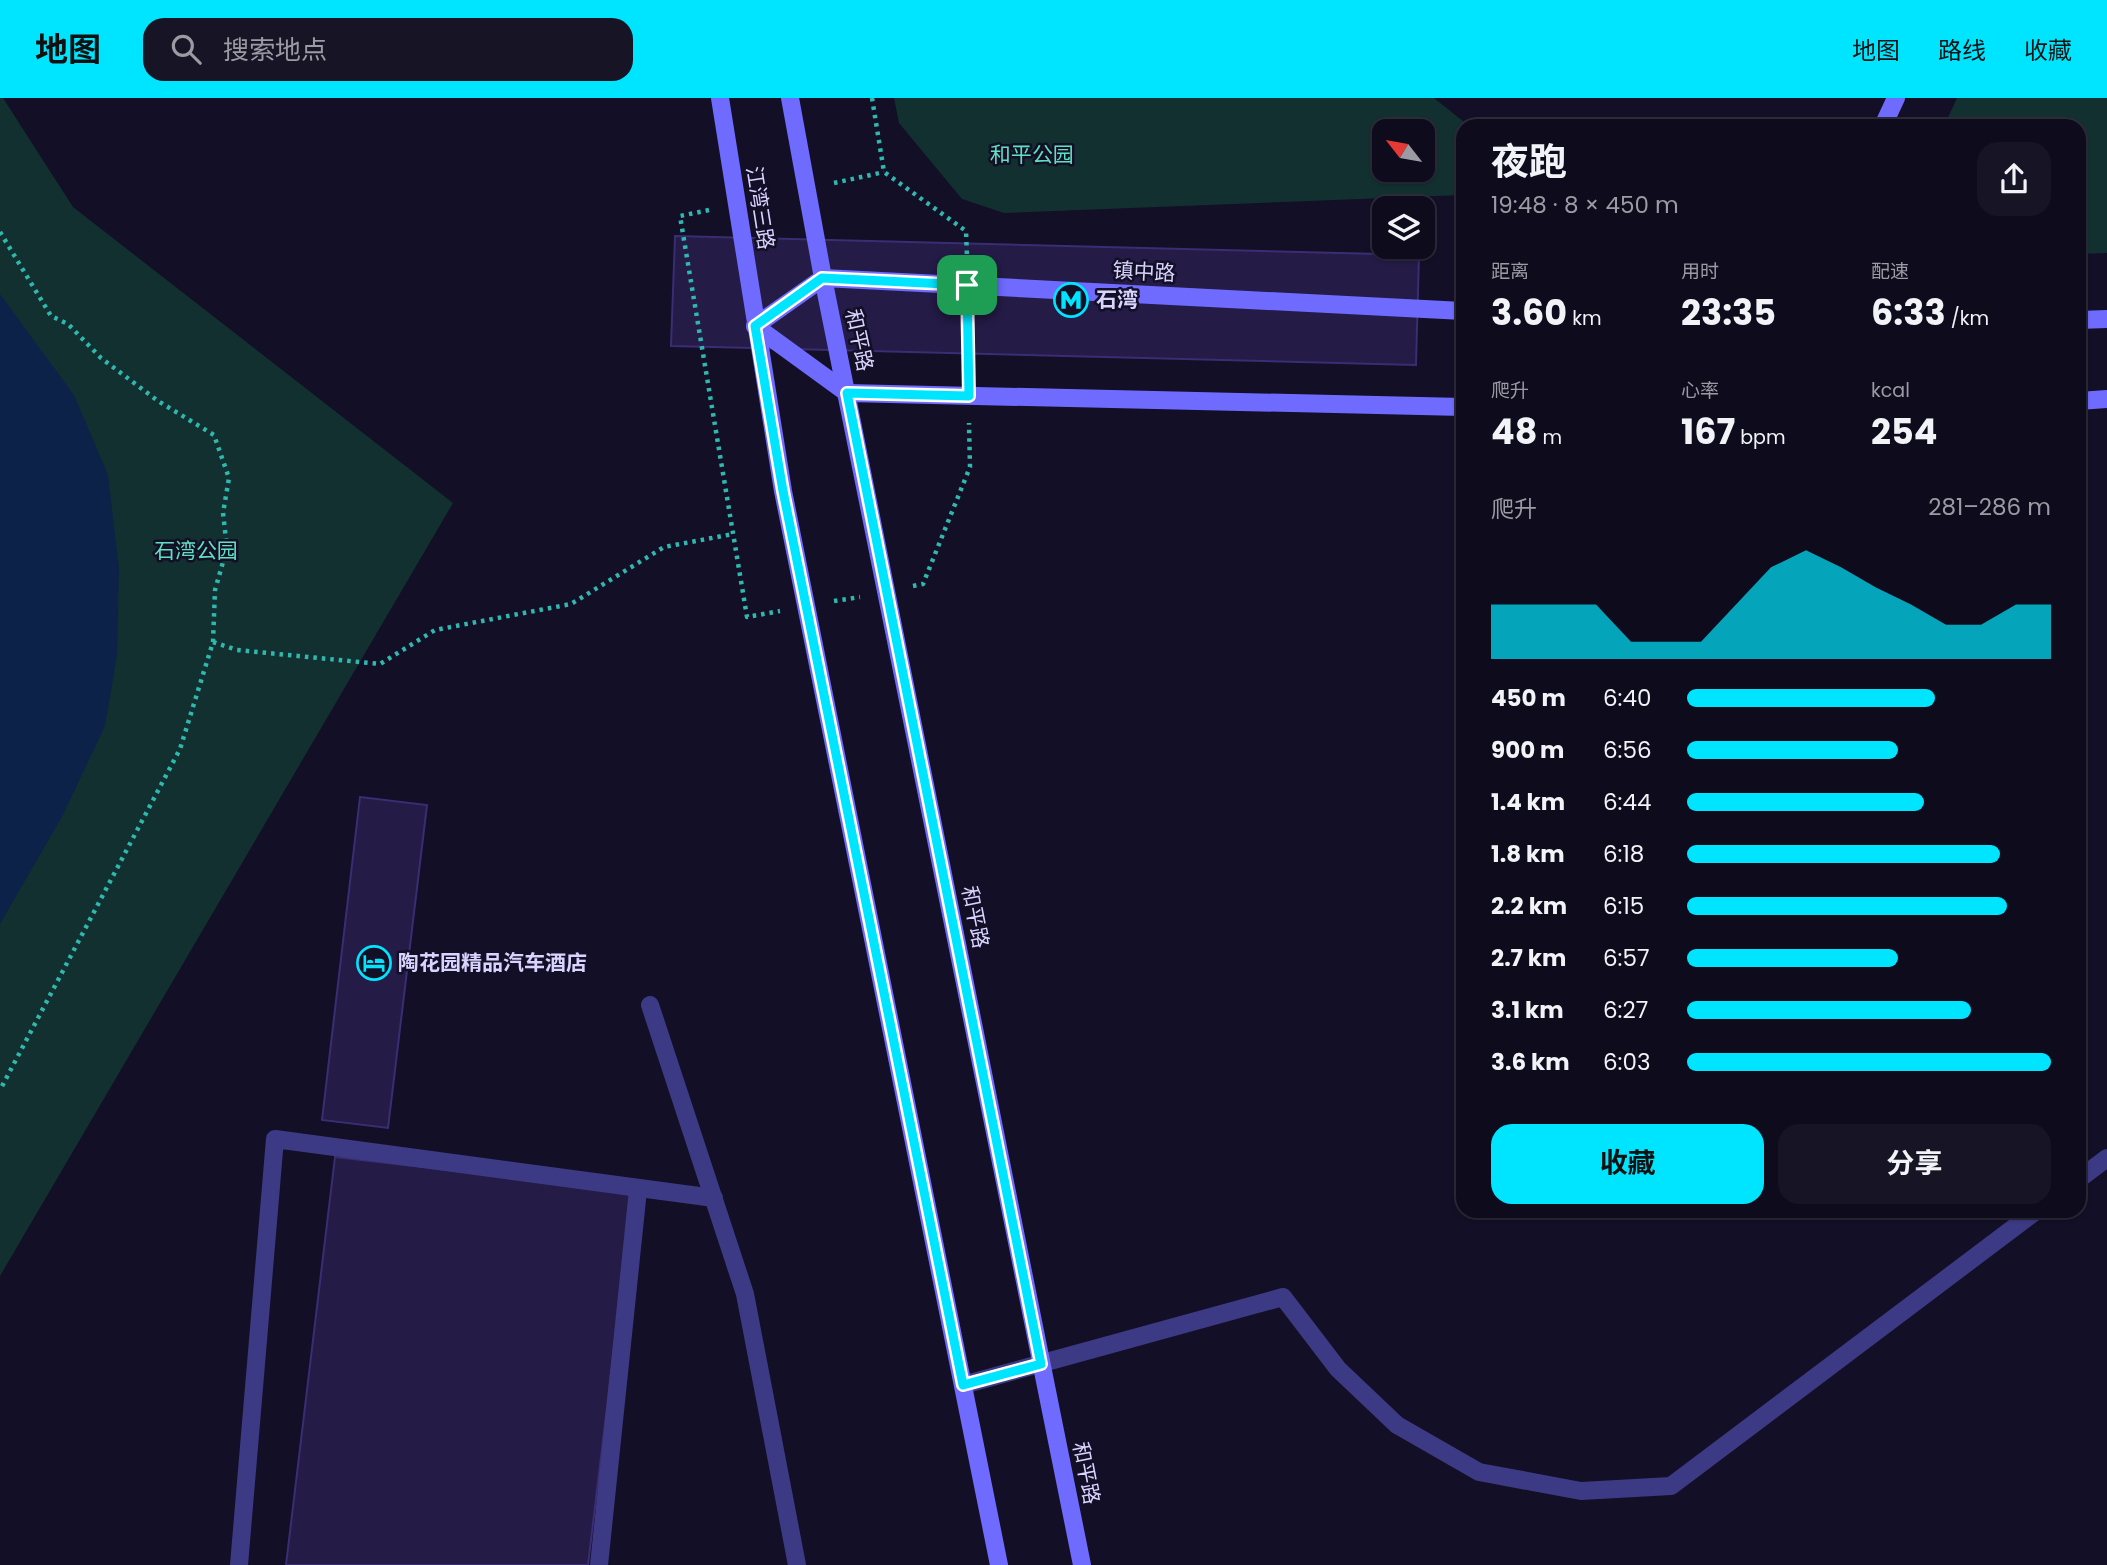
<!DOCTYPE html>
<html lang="zh">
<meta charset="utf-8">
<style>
body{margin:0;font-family:Poppins,"Noto Sans SC",sans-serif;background:#171425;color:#f1f3f6;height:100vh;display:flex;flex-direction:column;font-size:26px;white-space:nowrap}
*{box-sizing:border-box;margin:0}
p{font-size:23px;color:#9b9ba3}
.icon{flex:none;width:38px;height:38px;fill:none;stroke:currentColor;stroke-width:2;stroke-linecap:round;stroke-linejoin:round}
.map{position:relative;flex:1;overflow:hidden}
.side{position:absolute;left:1456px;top:21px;width:630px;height:1099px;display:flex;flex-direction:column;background:#0e0b1c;border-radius:21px;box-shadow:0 2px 5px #0004,0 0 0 2px #2e2b3b}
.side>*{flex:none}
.needle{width:46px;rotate:301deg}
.fabs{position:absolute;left:1372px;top:21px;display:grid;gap:14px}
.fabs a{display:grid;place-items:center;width:63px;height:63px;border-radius:14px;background:#0e0b1c;box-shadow:0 2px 5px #0004,0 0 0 2px #2e2b3b;font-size:35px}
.pin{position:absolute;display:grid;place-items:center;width:60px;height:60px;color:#fff;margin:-30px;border-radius:14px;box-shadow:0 4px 10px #0006}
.round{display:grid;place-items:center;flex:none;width:74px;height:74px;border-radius:21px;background:#171425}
.summary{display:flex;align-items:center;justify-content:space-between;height:119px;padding:0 35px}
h1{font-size:38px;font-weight:700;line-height:52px}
.stats{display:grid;grid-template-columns:repeat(3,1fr);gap:10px;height:119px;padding:7px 35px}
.stats div{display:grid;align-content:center}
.stats b{font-size:35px;font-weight:700}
.stats small{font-size:19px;font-weight:400}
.stats p{font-size:19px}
.chart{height:196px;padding:14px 35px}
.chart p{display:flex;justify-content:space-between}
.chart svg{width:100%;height:126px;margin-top:7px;fill:#00e5ff;opacity:.7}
.button{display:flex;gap:14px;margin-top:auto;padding:14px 35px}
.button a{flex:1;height:80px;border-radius:21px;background:#00e5ff;color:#111;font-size:28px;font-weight:700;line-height:80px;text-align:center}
.button a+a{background:#171425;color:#f1f3f6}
ul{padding:0 35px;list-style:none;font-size:23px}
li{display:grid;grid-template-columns:112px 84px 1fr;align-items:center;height:52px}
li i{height:18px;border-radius:9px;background:#00e5ff}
header{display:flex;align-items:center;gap:42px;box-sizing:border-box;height:98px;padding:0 35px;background:#00e5ff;color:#111}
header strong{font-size:33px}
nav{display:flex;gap:38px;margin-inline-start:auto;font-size:24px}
.search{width:490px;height:63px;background:#171425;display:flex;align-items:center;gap:18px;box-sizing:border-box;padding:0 24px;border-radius:21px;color:#9b9ba3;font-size:26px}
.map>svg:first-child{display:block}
</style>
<header>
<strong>地图</strong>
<div class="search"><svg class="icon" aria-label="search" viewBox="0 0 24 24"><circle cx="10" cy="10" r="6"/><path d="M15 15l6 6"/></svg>搜索地点</div>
<nav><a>地图</a><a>路线</a><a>收藏</a></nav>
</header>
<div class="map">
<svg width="2107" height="1467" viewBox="0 0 2107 1467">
<rect width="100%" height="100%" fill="#130f26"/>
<!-- green -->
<g fill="#12302f" fill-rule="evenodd">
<polygon points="0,0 3,0 73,109 453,405 0,1178"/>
<path d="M894 0H1434L1469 28H1463V97L1004 115 962 101 899 25ZM1384 33H1423V72H1384Z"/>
<polygon points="1957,0 2107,0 2107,155 2079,156 2079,28 1944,28"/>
</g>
<!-- water -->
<polygon fill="#0c2248" points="0,196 74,297 108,377 119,470 117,557 105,628 63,717 0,826"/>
<!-- building -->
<g fill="#241b47" stroke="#3b2d73" stroke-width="2">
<polygon points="675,138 1419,157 1416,267 671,248"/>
<polygon points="360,699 427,707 388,1030 322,1022"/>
<polygon points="335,1059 633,1093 588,1467 286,1467"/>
</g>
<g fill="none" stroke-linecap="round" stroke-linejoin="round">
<!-- path -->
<g stroke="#2fb8b0" stroke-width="4.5" stroke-dasharray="3.5 5" stroke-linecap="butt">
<polyline points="872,0 884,74 966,133 967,159"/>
<polyline points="834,85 884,74"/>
<polyline points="709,112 680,118 747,519 780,513"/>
<polyline points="0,134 51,218 68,226 101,260 158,303 214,337 229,380 223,415 227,450 215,492 213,544 180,651 0,992"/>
<polyline points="967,217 968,271"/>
<polyline points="913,488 923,486 970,369 969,325"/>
<polyline points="834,503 860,499"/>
<polyline points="213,544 237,552 380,566 435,532 571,506 664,449 733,436"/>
</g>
<!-- lane -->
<g stroke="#3d3a85" stroke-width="18">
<polyline points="650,907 745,1196 797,1467"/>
<polyline points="2079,1081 2107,1060"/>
<polyline points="963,1287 1283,1199 1338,1271 1397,1327 1479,1374 1581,1393 1671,1388 2036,1113"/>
<polyline points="239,1467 275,1041 714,1100"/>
<polyline points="599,1467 638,1092"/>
</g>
<!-- secondary -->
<g stroke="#6f6bff" stroke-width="18">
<polyline points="720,0 783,393 999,1467"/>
<polyline points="790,0 823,180 1082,1467"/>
<polyline points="1883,28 1896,0"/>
<polyline points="823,180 1463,213"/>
<polyline points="2079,222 2107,221"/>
<polyline points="755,228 847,295"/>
<polyline points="755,228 823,180"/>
<polyline points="847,295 1463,309"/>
<polyline points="2079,303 2107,301"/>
</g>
</g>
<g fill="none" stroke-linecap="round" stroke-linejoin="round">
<!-- route casing -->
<g stroke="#fff" stroke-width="14">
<polygon id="route" points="822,180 967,187 969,298 847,295 1041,1266 963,1287 783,393 755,228"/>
</g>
<!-- route -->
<use href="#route" stroke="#00e5ff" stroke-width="9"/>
</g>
<!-- icons -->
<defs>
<g id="metro-ring" transform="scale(1.75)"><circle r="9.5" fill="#130f26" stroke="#00e5ff" stroke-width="1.5"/><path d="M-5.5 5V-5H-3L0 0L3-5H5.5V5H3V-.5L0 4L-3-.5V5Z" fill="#00e5ff"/></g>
<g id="hotel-ring" transform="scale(1.75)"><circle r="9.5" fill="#130f26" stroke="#00e5ff" stroke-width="1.5"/><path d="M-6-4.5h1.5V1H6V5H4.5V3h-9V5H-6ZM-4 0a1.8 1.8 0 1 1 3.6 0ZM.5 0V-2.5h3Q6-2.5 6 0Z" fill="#00e5ff"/></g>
</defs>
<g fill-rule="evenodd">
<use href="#metro-ring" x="1071" y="202"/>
<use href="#hotel-ring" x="374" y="865"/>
</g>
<g text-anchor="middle" stroke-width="5" stroke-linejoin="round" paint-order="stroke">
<!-- park labels -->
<g font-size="21" fill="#5fe0c0" stroke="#130f26">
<text x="1032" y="64">和平公园</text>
<text x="196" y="460">石湾公园</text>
</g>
<!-- street labels -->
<g font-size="21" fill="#d9d4ff" stroke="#130f26">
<text transform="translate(760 110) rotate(81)" y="7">江湾三路</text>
<text transform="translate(1144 174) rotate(3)" y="7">镇中路</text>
<text transform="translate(859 242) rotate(78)" y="7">和平路</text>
<text transform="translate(975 819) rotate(79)" y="7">和平路</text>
<text transform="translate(1086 1375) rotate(79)" y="7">和平路</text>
</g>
<!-- poi labels -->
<g font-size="21" font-weight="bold" fill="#d9d4ff" stroke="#130f26" text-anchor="start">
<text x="1096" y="209">石湾</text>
<text x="398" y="872">陶花园精品汽车酒店</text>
</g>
</g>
</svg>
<div class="fabs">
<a><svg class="needle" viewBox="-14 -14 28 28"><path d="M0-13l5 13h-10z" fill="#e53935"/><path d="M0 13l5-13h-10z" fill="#9b9ba3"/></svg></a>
<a><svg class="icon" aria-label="layers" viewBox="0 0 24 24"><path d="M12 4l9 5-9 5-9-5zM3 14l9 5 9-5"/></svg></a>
</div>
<div class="pin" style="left:967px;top:187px;background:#1e9e55"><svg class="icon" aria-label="arrive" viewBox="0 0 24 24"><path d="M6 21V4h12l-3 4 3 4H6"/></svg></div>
<section class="side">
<div class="summary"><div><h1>夜跑</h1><p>19:48 · 8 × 450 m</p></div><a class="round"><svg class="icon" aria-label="share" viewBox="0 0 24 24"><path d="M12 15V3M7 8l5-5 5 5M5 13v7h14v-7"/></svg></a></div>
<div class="stats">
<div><p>距离</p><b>3.60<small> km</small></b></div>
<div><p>用时</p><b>23:35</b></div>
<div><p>配速</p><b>6:33<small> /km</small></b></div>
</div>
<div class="stats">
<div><p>爬升</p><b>48<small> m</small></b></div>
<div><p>心率</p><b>167<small> bpm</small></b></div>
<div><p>kcal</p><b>254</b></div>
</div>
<div class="chart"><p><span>爬升</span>281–286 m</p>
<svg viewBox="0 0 160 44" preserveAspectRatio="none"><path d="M0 44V25L10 25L20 25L30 25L40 38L50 38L60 38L70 25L80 12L90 6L100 12L110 19L120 25L130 32L140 32L150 25L160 25V44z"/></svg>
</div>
<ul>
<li><b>450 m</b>6:40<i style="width:68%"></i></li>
<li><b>900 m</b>6:56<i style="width:58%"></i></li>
<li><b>1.4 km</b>6:44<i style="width:65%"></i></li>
<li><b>1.8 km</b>6:18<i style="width:86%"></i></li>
<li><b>2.2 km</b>6:15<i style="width:88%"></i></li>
<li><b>2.7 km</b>6:57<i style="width:58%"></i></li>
<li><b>3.1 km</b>6:27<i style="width:78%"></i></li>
<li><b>3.6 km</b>6:03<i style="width:100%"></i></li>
</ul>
<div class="button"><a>收藏</a><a>分享</a></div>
</section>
</div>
